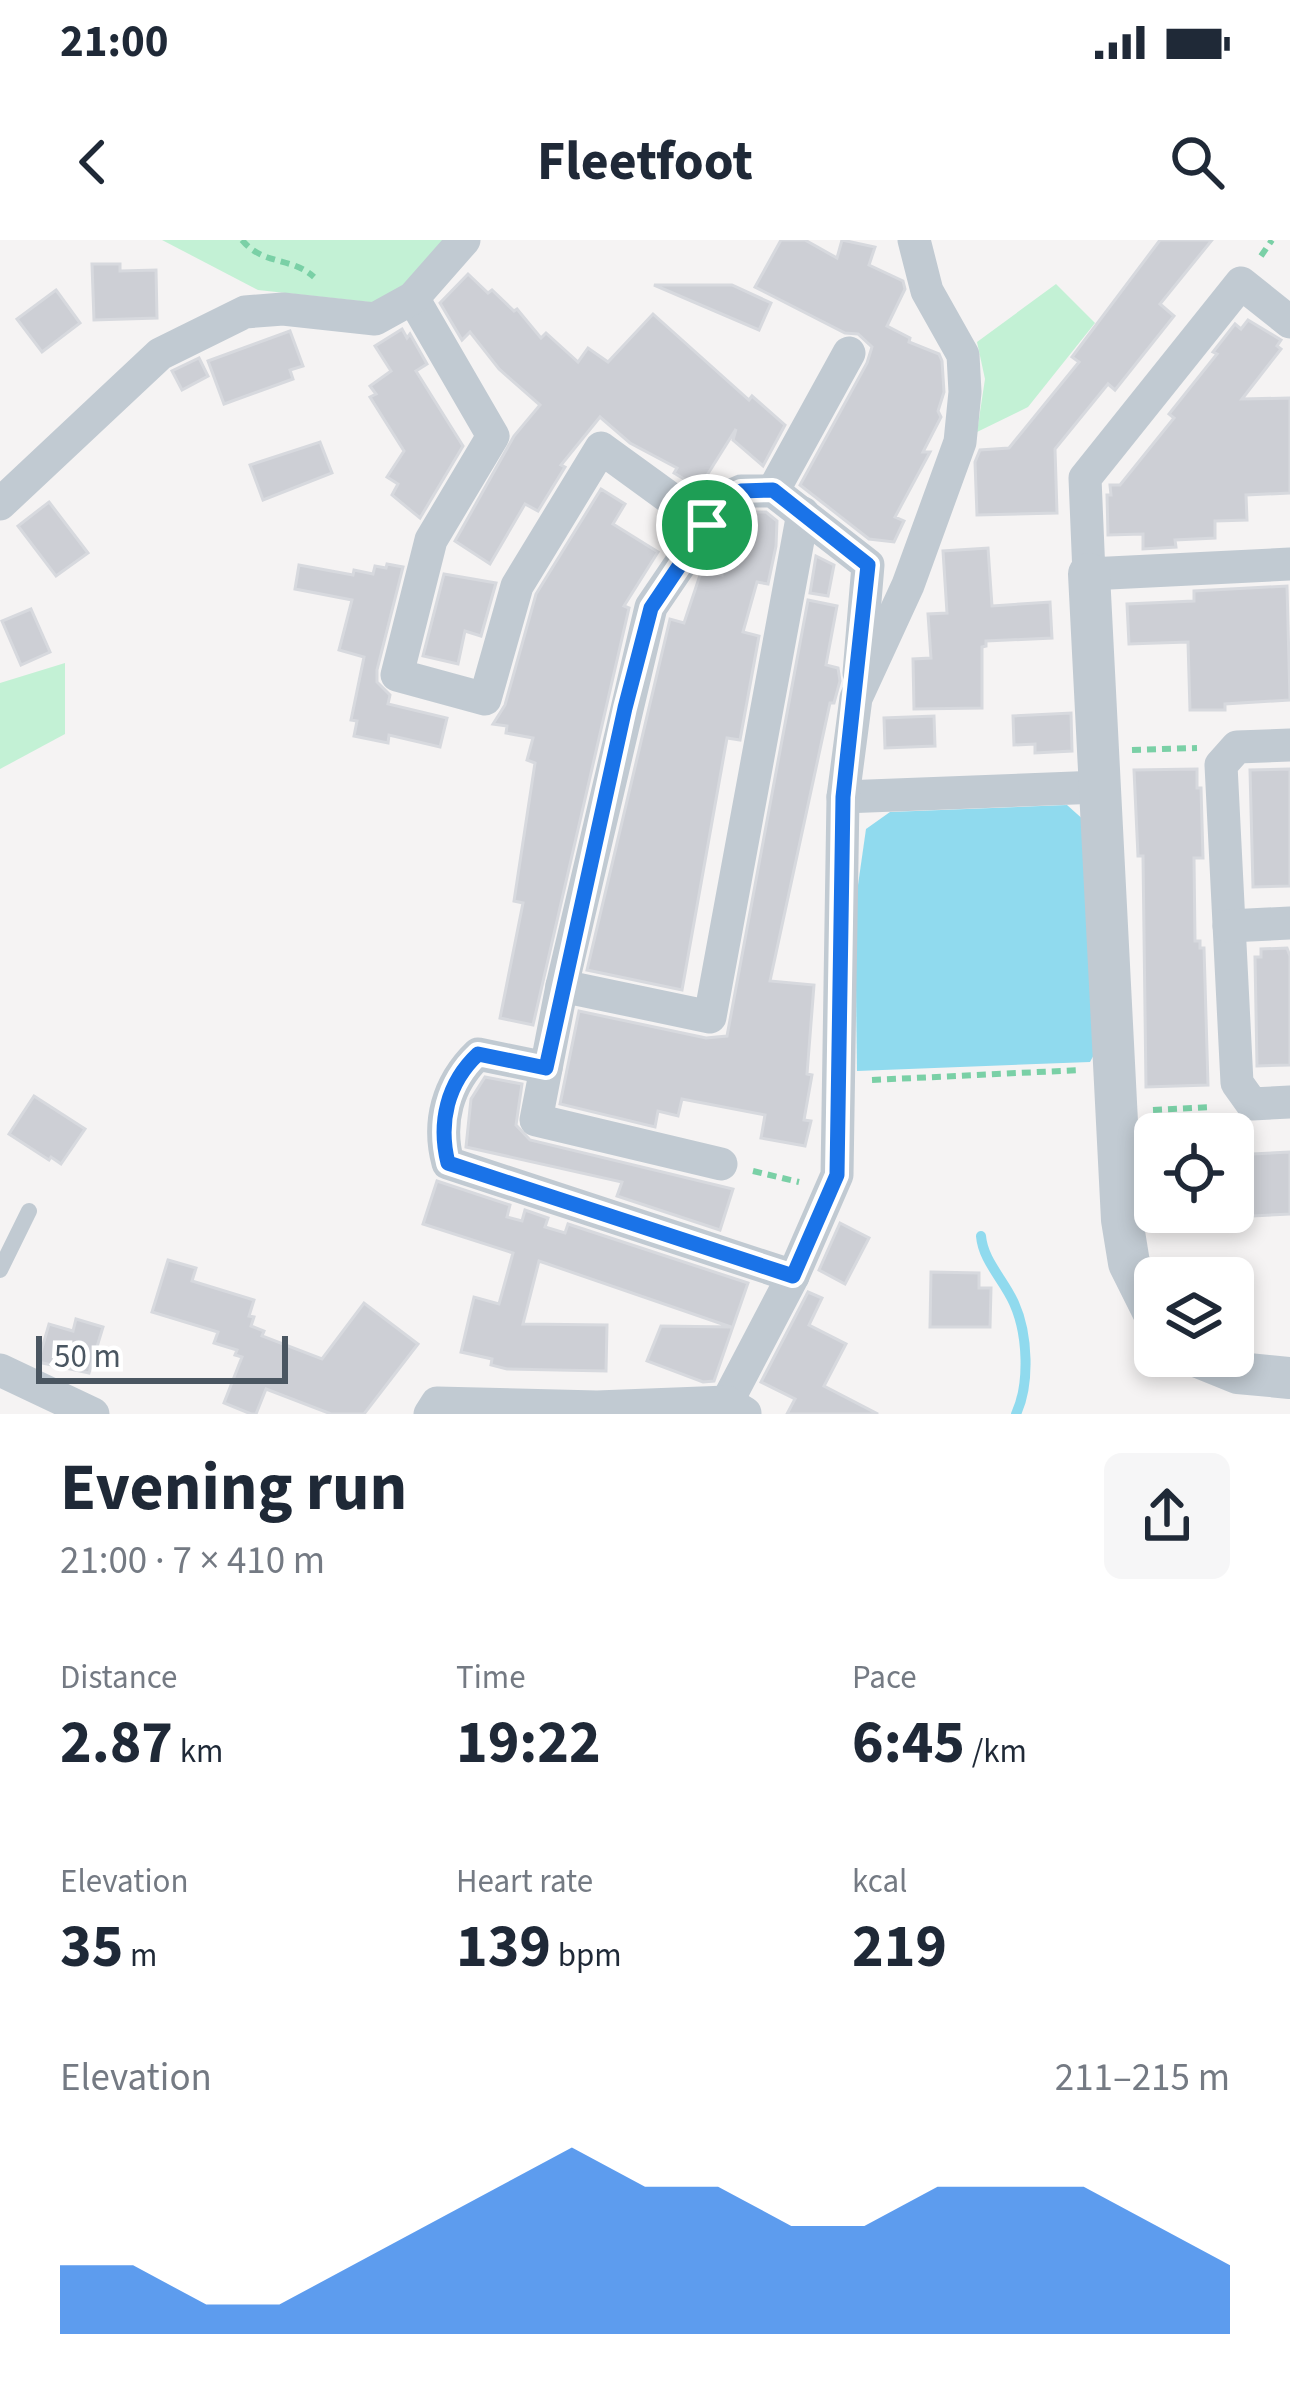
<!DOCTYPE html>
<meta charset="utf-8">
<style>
body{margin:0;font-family:"Source Sans 3",sans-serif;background:#f6f6f7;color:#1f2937;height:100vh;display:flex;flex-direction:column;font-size:45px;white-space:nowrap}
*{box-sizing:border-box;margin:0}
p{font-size:39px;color:#747a83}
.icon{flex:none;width:66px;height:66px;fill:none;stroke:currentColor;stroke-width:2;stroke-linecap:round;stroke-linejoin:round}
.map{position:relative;height:1174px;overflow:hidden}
.drawer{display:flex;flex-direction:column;background:#fff;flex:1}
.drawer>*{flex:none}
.tools{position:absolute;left:1134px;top:873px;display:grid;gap:24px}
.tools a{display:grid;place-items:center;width:120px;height:120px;border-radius:18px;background:#fff;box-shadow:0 6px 18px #0003;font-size:60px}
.scale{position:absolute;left:36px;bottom:30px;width:252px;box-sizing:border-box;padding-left:12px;border:6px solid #4a5661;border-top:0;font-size:33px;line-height:42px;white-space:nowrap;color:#4a5661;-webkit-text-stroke:9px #fff;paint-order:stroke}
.pin{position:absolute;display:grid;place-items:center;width:102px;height:102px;color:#fff;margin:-51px;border:6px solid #fff;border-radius:50%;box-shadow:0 3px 12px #0007}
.round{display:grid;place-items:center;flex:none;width:126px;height:126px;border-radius:18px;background:#f6f6f7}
.headline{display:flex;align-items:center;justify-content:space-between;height:204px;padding:0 60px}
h1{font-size:66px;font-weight:700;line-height:90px}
.figures{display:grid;grid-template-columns:repeat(3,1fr);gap:18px;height:204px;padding:12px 60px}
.figures div{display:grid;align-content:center}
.figures b{font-size:60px;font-weight:700}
.figures small{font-size:33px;font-weight:400}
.figures p{font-size:33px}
.chart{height:336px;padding:24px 60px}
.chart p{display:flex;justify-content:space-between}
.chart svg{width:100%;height:216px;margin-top:12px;fill:#1a73e8;opacity:.7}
.status{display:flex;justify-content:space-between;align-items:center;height:84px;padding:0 60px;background:#fff;direction:ltr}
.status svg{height:33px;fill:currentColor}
header{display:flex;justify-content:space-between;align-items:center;height:156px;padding:0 60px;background:#fff;font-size:54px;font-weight:700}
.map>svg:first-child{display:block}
</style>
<div class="status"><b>21:00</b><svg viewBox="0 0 49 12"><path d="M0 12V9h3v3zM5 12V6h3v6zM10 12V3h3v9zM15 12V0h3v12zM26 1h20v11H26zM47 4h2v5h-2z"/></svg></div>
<header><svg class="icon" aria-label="back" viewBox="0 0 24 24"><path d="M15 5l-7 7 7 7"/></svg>Fleetfoot<svg class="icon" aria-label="search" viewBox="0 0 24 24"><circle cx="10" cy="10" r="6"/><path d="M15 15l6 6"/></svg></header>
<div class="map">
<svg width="1290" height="1174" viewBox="0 0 1290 1174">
<rect width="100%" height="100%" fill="#f5f3f3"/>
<!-- green -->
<g fill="#c3f1d5">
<polygon points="162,0 447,0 410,40 378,63 258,50"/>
<polygon points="1056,44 1095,83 1028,167 977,192 985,139 977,102"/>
<polygon points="65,423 65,494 0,529 0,443"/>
</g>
<!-- water -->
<polygon fill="#90daee" points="1067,565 1086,582 1096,811 1090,822 857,831 855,666 866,589 890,572"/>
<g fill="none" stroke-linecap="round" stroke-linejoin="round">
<!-- stream -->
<path stroke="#90daee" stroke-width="10" d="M981 996C983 1021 1004 1040 1014 1063 1028 1094 1030 1144 1016 1174"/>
</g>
<!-- building -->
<g fill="#cdcfd5" stroke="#d7d9de" stroke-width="3">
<polygon points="781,0 805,0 837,18 842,0 875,7 869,25 903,41 905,49 887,86 910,98 909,102 939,114 942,121 944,152 938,171 941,177 923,212 930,212 895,277 904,281 894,302 869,299 800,245 867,123 872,107 858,94 845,93 755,47"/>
<polygon points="1160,0 1212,0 1160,64 1174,76 1115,150 1108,144 1055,209 1057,273 977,275 975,222 980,210 1009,208 1079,122 1072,117"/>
<polygon points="92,24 120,24 120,31 156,30 157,78 94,80"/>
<polygon points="468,34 488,53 492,50 514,71 517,69 541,98 546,93 578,122 588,108 608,122 653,74 749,160 752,156 785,185 763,226 733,200 736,189 699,248 674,233 677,228 630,203 600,177 561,225 565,227 538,271 525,264 490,324 455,301 514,196 540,165 499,129 470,92 462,100 440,63"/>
<polygon points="654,45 732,45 771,63 759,90"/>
<polygon points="56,50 80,83 42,112 17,79"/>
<polygon points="1248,80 1281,100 1277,106 1281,109 1242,159 1290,158 1290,253 1246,255 1247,280 1215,281 1215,298 1175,300 1176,307 1143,309 1143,294 1108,295 1107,255 1111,255 1110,245 1120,245 1174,178 1169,174 1217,114 1213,112 1235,84 1241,89"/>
<polygon points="402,89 407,98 410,94 427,124 416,131 463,206 420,278 392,255 398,244 387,237 404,211 370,157 376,154 370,146 391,131 375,106"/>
<polygon points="290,91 303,126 290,130 293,139 224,164 208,121"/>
<polygon points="199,118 208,136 182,150 172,131"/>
<polygon points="320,202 332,233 263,260 250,225"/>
<polygon points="601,249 625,264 613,284 658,312 624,366 629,368 533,785 500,778 523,663 514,661 535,523 527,520 533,498 506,493 507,486 493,484 505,465 536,354"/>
<polygon points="49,262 88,313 56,336 18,286"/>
<polygon points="745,272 766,272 777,281 776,306 768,344 757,342 743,392 759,396 740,500 727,498 682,750 587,730 670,379 684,383 702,329 722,335 723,298 739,275"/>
<polygon points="988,308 992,366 1050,362 1052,398 986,401 986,406 982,407 982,468 914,469 913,419 931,418 928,374 947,373 943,311"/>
<polygon points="816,316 834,325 828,356 810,353"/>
<polygon points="387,324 403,327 377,430 377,442 390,455 388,464 447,478 440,507 389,495 388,503 354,496 357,481 351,480 364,417 339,410 352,360 295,349 299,325 353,335 354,330 373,334 375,326 386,328"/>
<polygon points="444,334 496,343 481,396 465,391 458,424 423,416"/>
<polygon points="1287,346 1290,460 1225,464 1225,470 1190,470 1188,402 1129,404 1127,364 1194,361 1194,351"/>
<polygon points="808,360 837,366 826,425 838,428 840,441 834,463 830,463 770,741 814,745 807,834 812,835 804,880 811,881 805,906 761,898 765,875 682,859 678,876 658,871 655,887 560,864 579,771 706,798 727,796"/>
<polygon points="31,369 50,412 21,425 2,381"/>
<polygon points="1071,473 1072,511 1035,513 1035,504 1014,505 1013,476"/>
<polygon points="934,476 935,506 885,508 884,478"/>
<polygon points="1197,529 1197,548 1201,548 1203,618 1194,618 1195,701 1200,701 1200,708 1204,708 1208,845 1146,847 1143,616 1138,616 1134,530"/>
<polygon points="1290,529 1290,646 1253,647 1250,530"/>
<polygon points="1287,708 1290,716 1290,825 1257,826 1255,717 1261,717 1261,709"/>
<polygon points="485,837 522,844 516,885 530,900 733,949 720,990 617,956 622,942 466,907 471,859"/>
<polygon points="34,856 85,889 61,924 51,917 49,920 9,894"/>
<polygon points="1290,912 1290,974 1233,977 1233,915"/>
<polygon points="437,941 510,965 507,977 522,981 525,970 548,978 545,987 565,993 568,984 748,1043 714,1141 703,1142 647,1121 661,1086 731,1087 539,1021 523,1084 607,1085 606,1131 507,1129 491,1125 492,1119 461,1112 474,1057 499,1064 513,1013 423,984"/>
<polygon points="840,983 869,998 845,1044 819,1030"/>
<polygon points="168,1020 196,1028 192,1041 254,1060 249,1076 254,1077 251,1086 264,1091 262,1096 322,1119 364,1063 418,1104 364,1174 331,1174 266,1149 256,1174 251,1174 224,1163 242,1117 235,1115 237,1110 214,1103 218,1092 152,1072"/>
<polygon points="931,1032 979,1033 979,1048 991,1048 990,1087 930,1087"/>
<polygon points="808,1052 822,1058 809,1085 846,1104 824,1146 878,1174 787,1174 795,1159 761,1142"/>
<polygon points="76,1079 103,1087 89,1133 38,1122 49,1084 73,1091"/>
</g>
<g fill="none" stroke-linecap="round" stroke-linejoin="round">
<!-- path -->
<g stroke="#7ad0a6" stroke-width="6" stroke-dasharray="9 6" stroke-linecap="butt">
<path d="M242 0C264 26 290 16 314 37"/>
<polyline points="1261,16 1272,0"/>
<polyline points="1132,510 1197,508"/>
<polyline points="872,840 1081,830"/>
<polyline points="1153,870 1212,867"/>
<polyline points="753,931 799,942"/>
</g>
<!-- service -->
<polyline stroke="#c1cad2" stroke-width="16" points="0,1030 29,971"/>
<!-- minor -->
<g stroke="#c1cad2" stroke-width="33">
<polyline points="413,58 493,196 431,300 397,435 485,459 517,346 601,208 707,285"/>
<polyline points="1290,82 1241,43 1085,238 1089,334 1290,324"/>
<polyline points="773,251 849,113"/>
<polyline points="0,264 160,114 245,72 283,69 375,79 413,58 464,0"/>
<polyline points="1290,505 1237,507 1221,525 1237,843 1252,864 1290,862"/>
<polyline points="843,557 1100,547"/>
<polyline points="1229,686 1290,683"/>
<polyline points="562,746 710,777 803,273"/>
<path d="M546 828 478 814C447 844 437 883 448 923L793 1036"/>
<polyline points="721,924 536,880 562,746 651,367 725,258 741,251 773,251 868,325 859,433"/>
<polyline points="0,1130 93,1174"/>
<polyline points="727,1162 793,1036 837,935 843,557 856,458 908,345 960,202 965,152 963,115 927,51 914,0"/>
<polyline points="430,1174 437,1163 597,1167 727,1162 745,1173"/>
</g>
<!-- tertiary -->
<g stroke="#c1cad2" stroke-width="42">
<polyline points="1089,334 1122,980 1129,1023 1155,1075"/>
<polyline points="1196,1116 1238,1133 1290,1138"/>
</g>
</g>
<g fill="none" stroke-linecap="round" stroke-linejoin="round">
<!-- route casing -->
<g stroke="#fff" stroke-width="24">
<path id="route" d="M773 250 868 325 843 557 837 935 793 1036 448 923C438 883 447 843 478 814L546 828 625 468 651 368 725 258 741 251Z"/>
</g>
<!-- route -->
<use href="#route" stroke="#1a73e8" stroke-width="15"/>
</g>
</svg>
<div class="tools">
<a><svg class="icon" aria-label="locate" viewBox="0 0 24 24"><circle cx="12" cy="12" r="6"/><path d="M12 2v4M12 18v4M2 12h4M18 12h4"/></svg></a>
<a><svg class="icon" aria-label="layers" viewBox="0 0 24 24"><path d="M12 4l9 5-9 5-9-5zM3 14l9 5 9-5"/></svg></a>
</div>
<div class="scale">50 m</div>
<div class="pin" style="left:707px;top:285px;background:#1e9e55"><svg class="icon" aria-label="arrive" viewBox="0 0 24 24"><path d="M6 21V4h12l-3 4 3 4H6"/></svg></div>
</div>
<section class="drawer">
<div class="headline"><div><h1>Evening run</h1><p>21:00 · 7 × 410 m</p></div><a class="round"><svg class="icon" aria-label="share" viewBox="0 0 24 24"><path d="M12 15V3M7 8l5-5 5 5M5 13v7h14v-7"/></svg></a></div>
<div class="figures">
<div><p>Distance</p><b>2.87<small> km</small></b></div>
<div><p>Time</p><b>19:22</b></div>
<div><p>Pace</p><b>6:45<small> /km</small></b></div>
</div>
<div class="figures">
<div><p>Elevation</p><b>35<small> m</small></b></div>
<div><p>Heart rate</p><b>139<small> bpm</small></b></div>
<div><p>kcal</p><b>219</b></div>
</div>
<div class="chart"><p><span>Elevation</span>211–215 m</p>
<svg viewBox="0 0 160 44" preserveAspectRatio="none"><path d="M0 44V30L10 30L20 38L30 38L40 30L50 22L60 14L70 6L80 14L90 14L100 22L110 22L120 14L130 14L140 14L150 22L160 30V44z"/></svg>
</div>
</section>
